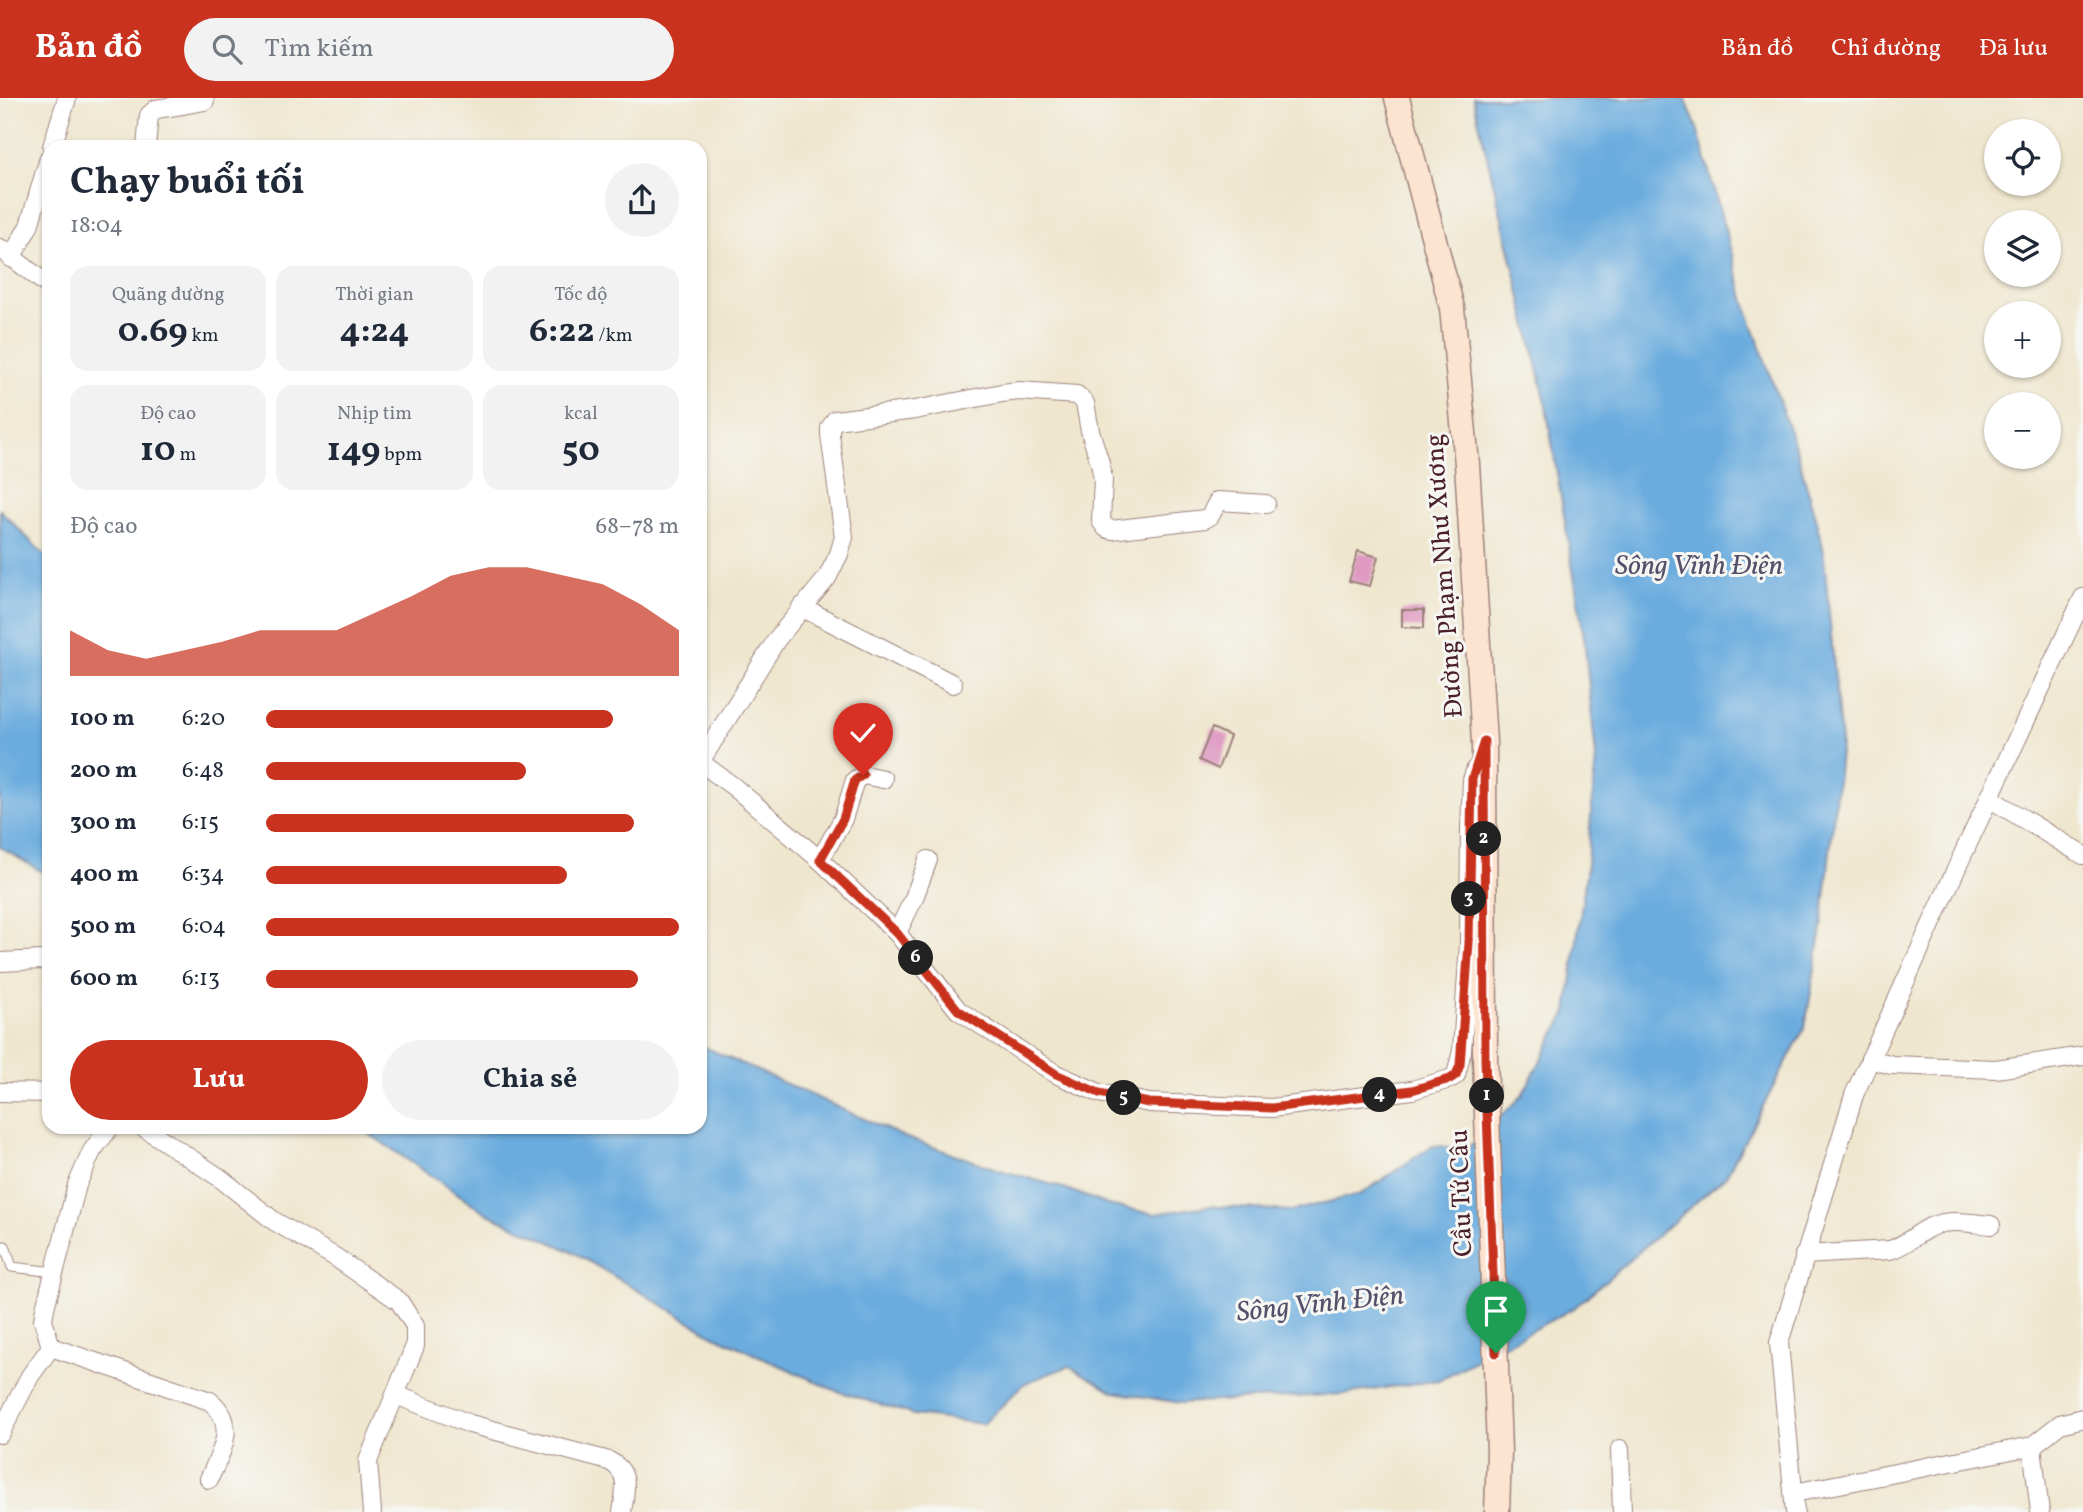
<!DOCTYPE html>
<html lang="vi">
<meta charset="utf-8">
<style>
body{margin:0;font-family:Vollkorn,serif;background:#f2f2f3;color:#1f2937;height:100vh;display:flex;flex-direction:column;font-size:26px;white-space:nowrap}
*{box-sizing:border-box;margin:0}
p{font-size:23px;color:#747a83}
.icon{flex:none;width:38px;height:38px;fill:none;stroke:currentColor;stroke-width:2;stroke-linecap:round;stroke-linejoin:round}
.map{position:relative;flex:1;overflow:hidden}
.panel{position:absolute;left:42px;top:42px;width:665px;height:994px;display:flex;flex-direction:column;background:#fff;border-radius:21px;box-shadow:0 2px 5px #0004}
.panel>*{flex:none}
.tools{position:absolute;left:1984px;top:21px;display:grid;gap:14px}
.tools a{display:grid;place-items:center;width:77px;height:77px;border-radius:50%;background:#fff;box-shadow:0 2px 5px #0004;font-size:35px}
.pin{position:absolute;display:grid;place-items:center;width:60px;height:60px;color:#fff;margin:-72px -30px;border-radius:50% 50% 50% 0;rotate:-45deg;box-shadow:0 0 7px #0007}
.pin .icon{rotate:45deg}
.km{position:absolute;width:35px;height:35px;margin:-18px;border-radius:50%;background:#222;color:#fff;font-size:19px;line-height:35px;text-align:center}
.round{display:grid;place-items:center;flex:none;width:74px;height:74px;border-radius:37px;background:#f2f2f3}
.head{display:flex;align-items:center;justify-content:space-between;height:119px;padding:0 28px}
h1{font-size:38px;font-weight:700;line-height:52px}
.figures{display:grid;grid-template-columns:repeat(3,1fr);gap:10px;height:119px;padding:7px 28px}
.figures div{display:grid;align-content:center;border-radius:18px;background:#f2f2f3;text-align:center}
.figures b{font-size:35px;font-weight:700}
.figures small{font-size:19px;font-weight:400}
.figures p{font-size:19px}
.chart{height:196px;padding:14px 28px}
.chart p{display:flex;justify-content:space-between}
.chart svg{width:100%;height:126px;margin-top:7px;fill:#c8321e;opacity:.7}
.cta{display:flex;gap:14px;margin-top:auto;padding:14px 28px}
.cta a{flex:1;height:80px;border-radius:42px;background:#c8321e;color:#fff;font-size:28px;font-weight:700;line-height:80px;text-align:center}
.cta a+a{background:#f2f2f3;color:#1f2937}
ul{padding:0 28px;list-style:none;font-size:23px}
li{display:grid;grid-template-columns:112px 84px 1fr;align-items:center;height:52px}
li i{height:18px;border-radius:9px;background:#c8321e}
header{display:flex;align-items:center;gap:42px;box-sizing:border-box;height:98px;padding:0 35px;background:#c8321e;color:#fff}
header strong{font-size:33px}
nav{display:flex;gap:38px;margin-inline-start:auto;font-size:24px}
.search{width:490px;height:63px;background:#f2f2f3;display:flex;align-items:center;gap:18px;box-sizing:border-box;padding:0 24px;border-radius:38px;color:#747a83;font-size:26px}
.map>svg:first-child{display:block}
</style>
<header>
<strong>Bản đồ</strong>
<div class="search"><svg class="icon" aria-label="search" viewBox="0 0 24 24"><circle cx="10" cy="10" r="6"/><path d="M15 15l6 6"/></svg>Tìm kiếm</div>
<nav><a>Bản đồ</a><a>Chỉ đường</a><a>Đã lưu</a></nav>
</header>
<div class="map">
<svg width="2083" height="1414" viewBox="0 0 2083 1414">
<rect width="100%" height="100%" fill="#f6f6f2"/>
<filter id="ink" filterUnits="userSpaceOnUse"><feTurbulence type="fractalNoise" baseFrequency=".0143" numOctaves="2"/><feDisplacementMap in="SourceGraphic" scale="14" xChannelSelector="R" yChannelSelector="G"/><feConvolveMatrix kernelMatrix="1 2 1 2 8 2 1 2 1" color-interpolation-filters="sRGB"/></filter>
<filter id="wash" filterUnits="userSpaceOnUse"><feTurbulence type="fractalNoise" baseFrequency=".00686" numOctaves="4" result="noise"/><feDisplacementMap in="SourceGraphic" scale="28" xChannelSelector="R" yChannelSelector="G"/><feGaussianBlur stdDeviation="1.57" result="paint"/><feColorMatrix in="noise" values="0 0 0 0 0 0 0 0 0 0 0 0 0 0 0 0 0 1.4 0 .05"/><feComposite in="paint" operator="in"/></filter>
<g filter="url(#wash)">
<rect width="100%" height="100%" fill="#efe6ce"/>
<!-- water -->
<g fill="#6aacde" stroke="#5a6684" stroke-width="2">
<polygon points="1473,0 1685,0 1697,30 1747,211 1798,357 1823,449 1841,645 1822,830 1805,929 1726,1078 1574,1210 1439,1282 1344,1296 1181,1305 1114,1294 1069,1268 1025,1285 983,1326 914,1317 834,1292 713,1237 573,1154 488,1116 359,1029 700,1029 700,947 904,1039 1000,1072 1064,1090 1108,1107 1154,1116 1207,1108 1291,1113 1361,1096 1432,1048 1468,1050 1521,999 1567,914 1586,777 1596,659 1584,539 1544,296"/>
<polygon points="0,412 49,462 49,778 0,749"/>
</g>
<g id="blocks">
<!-- building -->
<g fill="#df9ac2">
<polygon points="1358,453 1378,459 1370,488 1349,483"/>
<polygon points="1402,512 1424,512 1424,530 1402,529"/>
<polygon points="1212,630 1230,638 1218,671 1199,662"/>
</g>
</g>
</g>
<g filter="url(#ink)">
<use href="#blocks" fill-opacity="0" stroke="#9c827c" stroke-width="2"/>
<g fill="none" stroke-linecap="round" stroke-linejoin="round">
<!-- service casing -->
<g stroke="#9c827c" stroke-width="11">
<polyline id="service" points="5,1148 12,1169 54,1174"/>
</g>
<!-- minor casing -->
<g stroke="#9c827c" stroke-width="20">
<g id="minor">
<polyline points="182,7 205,3"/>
<polyline points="52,49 67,0"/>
<polyline points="146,49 149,17 156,11 182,7 182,0"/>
<polyline points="0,150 49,188"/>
<polyline points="11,160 29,128 49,60"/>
<polyline points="1266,406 1218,403 1210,418 1205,421 1111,432 1106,430 1101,423 1103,381 1100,365 1090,333 1085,305 1077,297 1019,293 1002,295 915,312 835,322 830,330 830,337 844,439 839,456 827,480 777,541 700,664 734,689 820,762 897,835 958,912 1056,976 1099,995 1149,1005 1272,1010 1412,992 1450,981 1456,977 1462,953 1469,845 1470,730 1472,682 1476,670"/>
<polyline points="801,509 953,586"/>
<polyline points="1989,700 2083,757"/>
<polyline points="820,762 843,721 855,682 864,677 883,681"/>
<polyline points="897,835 914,800 928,762"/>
<polyline points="0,864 43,862"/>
<polyline points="1870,961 1892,967 1996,971 2083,958"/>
<polyline points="0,994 49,995"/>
<polyline points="143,1029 220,1080 274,1123 335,1159 399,1203 415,1228 415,1248 368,1363 372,1414"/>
<path d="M1804 1157 1890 1152C1903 1148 1913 1139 1925 1132 1945 1119 1968 1125 1991 1127"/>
<polyline points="51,1249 43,1222 45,1210 77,1087 92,1053 110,1029"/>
<path d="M396 1297 470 1326 609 1363C631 1374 625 1393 622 1414"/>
<path d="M0 1336 30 1278 51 1249 210 1303C239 1326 221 1354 209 1381"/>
<polyline points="2032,1348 2040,1414"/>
<polyline points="1620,1351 1622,1414"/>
<polyline points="1794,1395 2032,1348 2060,1326 2083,1320"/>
<polyline points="1795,1414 1779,1245 1854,997 1963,756 2083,500"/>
</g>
</g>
<!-- secondary casing -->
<g stroke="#9c827c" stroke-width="27">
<polyline id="secondary" points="1397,0 1452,210 1467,366 1484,644 1485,961 1499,1353 1497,1414"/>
</g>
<!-- service -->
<use href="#service" stroke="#fff" stroke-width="9"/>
<!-- minor -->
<use href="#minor" stroke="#fff" stroke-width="18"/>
<!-- secondary -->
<use href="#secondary" stroke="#fde4d1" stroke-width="24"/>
</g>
</g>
<g fill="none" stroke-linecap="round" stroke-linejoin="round" filter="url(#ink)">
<!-- route casing -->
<g stroke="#fff" stroke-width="14">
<polyline id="route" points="863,677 855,682 843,721 820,762 897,835 958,912 1056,976 1099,995 1149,1005 1272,1010 1412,992 1450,981 1456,977 1460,967 1469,845 1472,681 1484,643 1485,961 1496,1255"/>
</g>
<!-- route -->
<use href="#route" stroke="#c8321e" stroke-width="9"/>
</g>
<g text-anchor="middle" stroke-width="6" stroke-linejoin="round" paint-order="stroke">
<!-- street labels -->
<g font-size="26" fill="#4a1f2b" stroke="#f6f6f2">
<text transform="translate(1443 478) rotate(-94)" y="9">Đường Phạm Như Xương</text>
<text transform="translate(1460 1095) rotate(-92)" y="9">Cầu Tứ Câu</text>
</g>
<!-- water labels -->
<g font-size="28" font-style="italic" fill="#55506a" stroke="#f6f6f2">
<text x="1699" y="476">Sông Vĩnh Điện</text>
<text transform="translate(1320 1204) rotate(-6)" y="10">Sông Vĩnh Điện</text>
</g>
</g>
</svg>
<div class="tools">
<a><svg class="icon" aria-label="locate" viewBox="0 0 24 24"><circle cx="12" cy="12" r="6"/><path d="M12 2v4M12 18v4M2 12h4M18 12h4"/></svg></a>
<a><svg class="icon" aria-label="layers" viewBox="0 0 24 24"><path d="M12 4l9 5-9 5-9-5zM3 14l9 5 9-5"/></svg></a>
<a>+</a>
<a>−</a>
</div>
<div class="pin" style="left:1496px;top:1255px;background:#1e9e55"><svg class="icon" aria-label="arrive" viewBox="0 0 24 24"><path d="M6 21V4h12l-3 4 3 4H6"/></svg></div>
<div class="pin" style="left:863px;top:677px;background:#d93025"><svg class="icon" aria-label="check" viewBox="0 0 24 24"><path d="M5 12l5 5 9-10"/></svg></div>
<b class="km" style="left:1487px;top:998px">1</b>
<b class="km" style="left:1484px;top:741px">2</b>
<b class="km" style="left:1469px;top:801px">3</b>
<b class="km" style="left:1380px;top:997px">4</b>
<b class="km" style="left:1124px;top:1000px">5</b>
<b class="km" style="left:916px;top:860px">6</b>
<section class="panel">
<div class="head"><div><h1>Chạy buổi tối</h1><p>18:04</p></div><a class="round"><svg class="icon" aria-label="share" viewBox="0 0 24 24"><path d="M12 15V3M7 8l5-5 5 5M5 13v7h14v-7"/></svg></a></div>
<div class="figures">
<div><p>Quãng đường</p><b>0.69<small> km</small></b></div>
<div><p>Thời gian</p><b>4:24</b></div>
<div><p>Tốc độ</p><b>6:22<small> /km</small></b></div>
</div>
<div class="figures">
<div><p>Độ cao</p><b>10<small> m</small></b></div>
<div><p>Nhịp tim</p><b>149<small> bpm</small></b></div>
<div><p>kcal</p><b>50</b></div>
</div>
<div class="chart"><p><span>Độ cao</span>68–78 m</p>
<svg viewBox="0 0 160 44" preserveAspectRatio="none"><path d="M0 44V28L10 35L20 38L30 35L40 32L50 28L60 28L70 28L80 22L90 16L100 9L110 6L120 6L130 9L140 12L150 19L160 28V44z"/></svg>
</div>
<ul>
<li><b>100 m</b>6:20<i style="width:84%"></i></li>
<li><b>200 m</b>6:48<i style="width:63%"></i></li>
<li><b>300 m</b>6:15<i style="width:89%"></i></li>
<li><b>400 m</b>6:34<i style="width:73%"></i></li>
<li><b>500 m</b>6:04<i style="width:100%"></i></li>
<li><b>600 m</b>6:13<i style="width:90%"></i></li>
</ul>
<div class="cta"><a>Lưu</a><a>Chia sẻ</a></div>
</section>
</div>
